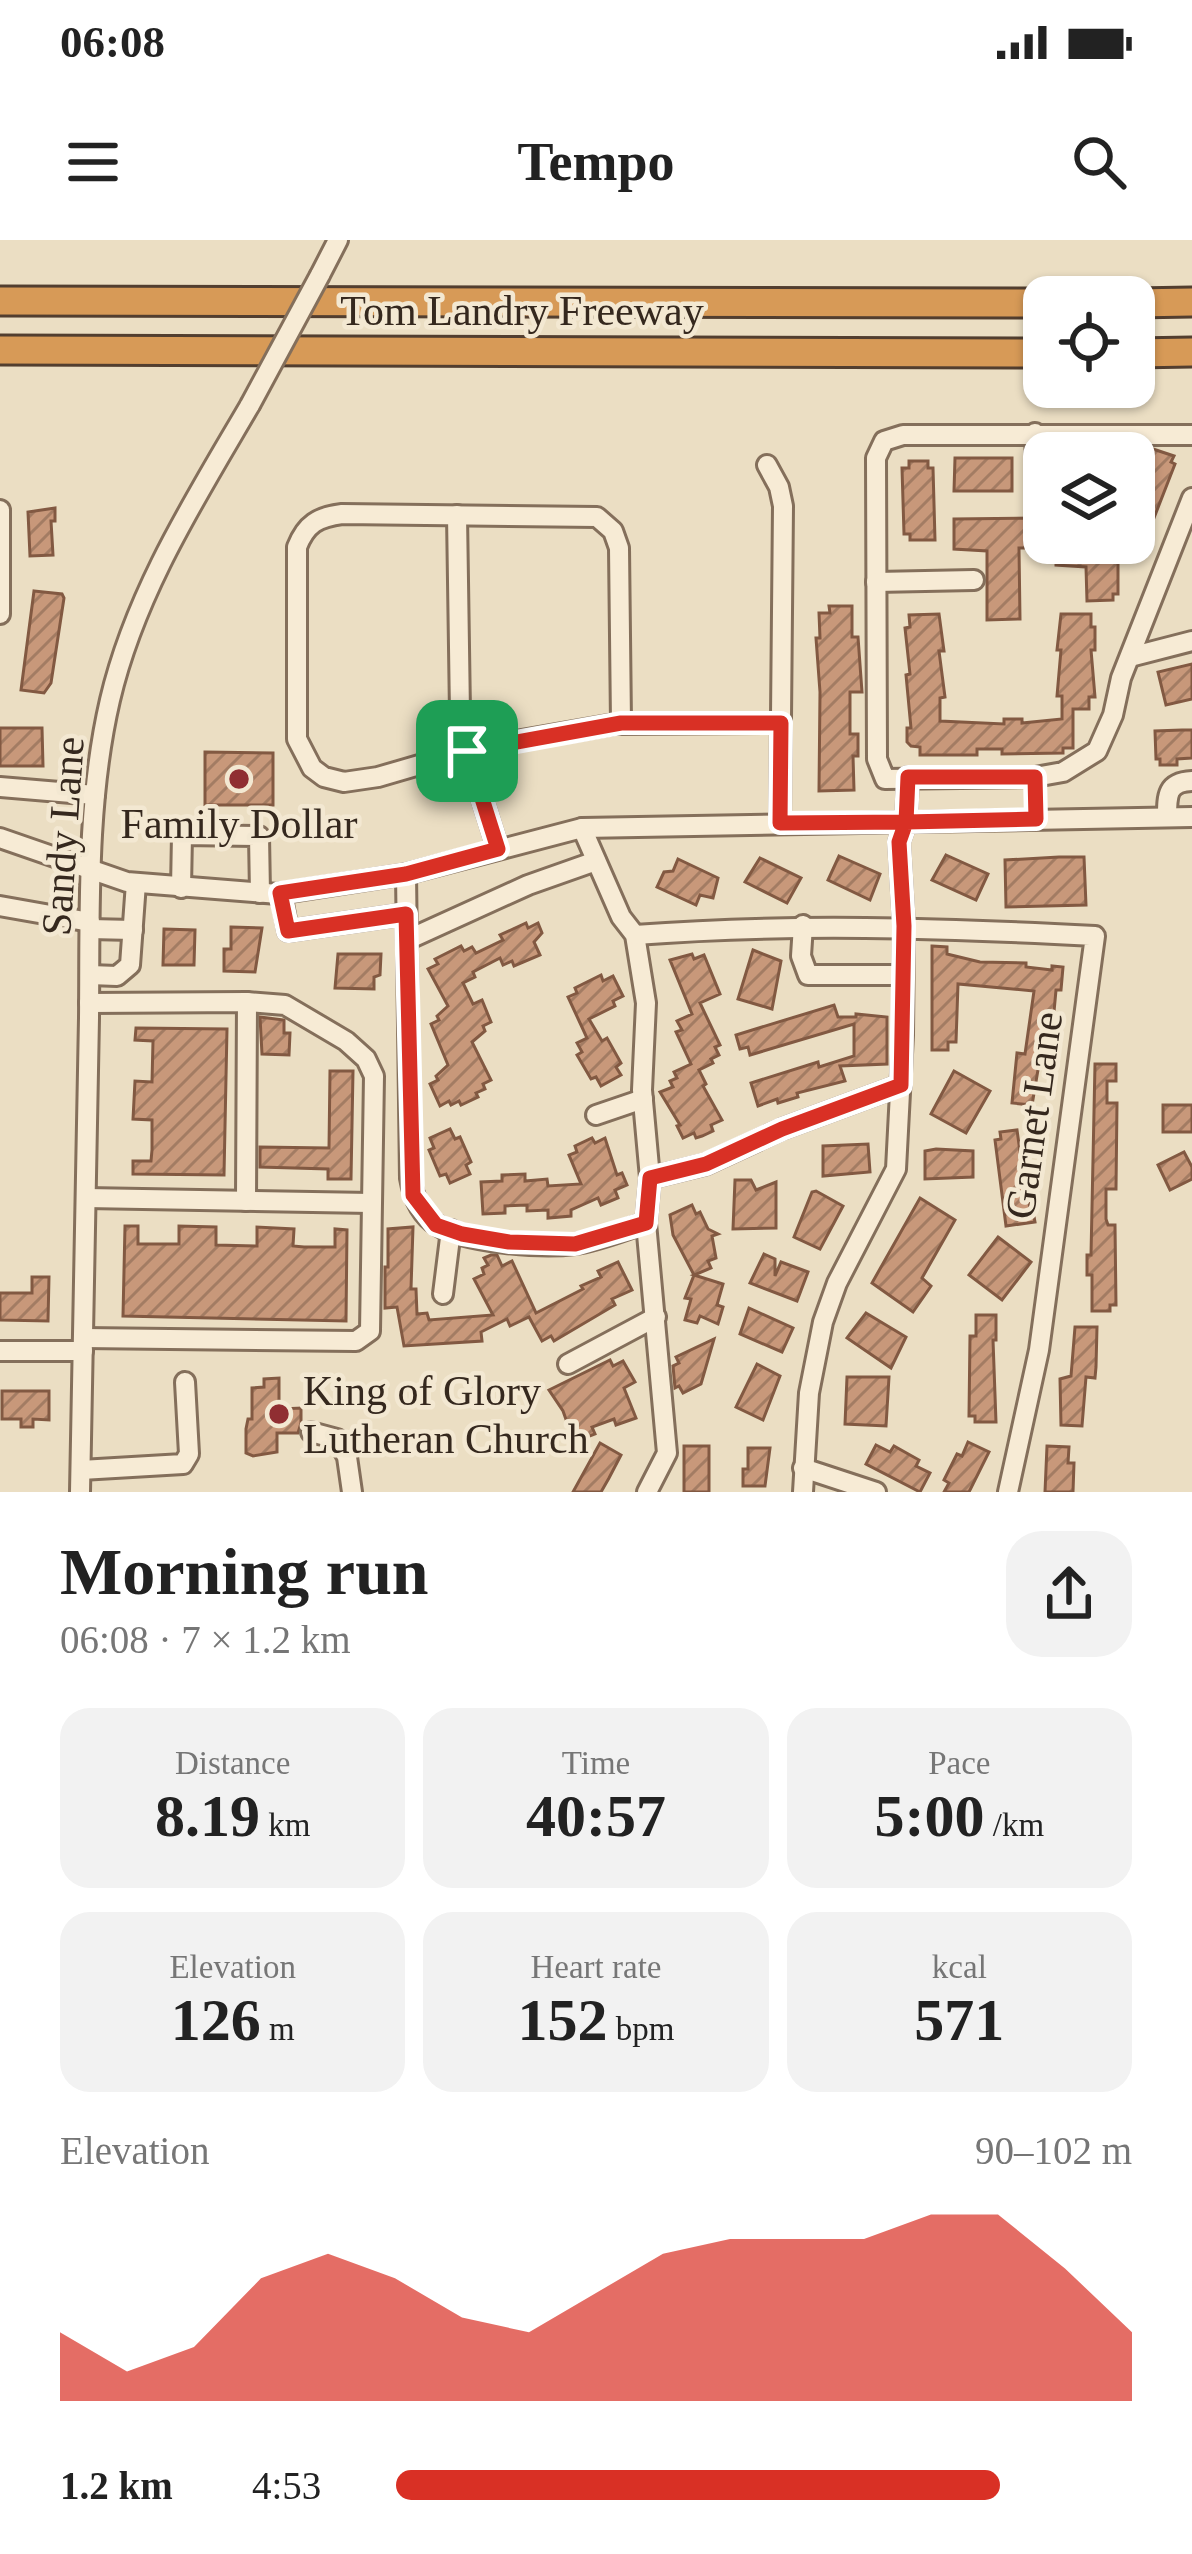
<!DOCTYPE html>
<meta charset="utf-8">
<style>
body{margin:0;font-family:"Times New Roman",serif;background:#f2f2f2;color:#222;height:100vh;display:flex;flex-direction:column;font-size:45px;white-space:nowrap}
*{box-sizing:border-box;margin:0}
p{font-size:39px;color:#767676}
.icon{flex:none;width:66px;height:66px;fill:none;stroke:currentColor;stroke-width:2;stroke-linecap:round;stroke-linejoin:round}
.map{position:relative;height:1252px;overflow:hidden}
.panel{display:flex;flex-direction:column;background:#fff;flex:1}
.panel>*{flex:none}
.controls{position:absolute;left:1023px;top:36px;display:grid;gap:24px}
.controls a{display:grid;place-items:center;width:132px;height:132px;border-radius:24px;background:#fff;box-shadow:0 3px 9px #0004;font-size:60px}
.pin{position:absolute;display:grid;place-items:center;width:102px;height:102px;color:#fff;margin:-51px;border-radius:24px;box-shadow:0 6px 18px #0006}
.round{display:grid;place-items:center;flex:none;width:126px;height:126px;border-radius:36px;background:#f2f2f2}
.headline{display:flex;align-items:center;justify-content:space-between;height:204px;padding:0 60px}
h1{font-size:66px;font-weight:700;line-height:90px}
.stats{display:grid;grid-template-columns:repeat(3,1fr);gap:18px;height:204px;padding:12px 60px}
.stats div{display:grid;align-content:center;border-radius:30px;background:#f2f2f2;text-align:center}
.stats b{font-size:60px;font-weight:700}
.stats small{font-size:33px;font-weight:400}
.stats p{font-size:33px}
.chart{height:336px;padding:24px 60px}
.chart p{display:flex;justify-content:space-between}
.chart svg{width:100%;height:216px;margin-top:12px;fill:#d93025;opacity:.7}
ul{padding:0 60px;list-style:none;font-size:39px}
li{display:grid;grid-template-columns:192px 144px 1fr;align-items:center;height:90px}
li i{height:30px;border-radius:15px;background:#d93025}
.status{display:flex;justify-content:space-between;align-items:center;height:84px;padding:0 60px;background:#fff;direction:ltr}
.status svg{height:33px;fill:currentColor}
header{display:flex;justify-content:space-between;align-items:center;height:156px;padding:0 60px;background:#fff;font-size:54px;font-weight:700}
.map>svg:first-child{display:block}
</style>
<div class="status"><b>06:08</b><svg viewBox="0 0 49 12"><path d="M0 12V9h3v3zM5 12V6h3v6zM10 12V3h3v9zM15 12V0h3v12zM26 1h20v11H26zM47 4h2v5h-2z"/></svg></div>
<header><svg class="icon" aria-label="menu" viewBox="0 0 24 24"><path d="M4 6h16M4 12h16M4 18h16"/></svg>Tempo<svg class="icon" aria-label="search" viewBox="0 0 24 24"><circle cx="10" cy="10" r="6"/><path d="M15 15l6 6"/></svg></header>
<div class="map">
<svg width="1192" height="1252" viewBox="0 0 1192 1252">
<defs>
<pattern id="building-hatch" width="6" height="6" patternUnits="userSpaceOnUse" patternTransform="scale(3)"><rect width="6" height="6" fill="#c8987a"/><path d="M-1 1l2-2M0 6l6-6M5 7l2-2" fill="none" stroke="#a37c63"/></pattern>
</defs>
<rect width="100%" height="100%" fill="#ebdec3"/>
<!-- building -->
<g fill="url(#building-hatch)" stroke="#825942" stroke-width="3">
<polygon points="1150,208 1174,216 1171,222 1175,224 1152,283 1148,282 1145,289 1134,284 1134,249 1141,231 1137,229"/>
<polygon points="955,218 1012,218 1012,251 954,251"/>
<polygon points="909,221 928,221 928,228 933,228 935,300 910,300 910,294 904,294 902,228 909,228"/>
<polygon points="55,268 55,281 51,281 53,315 30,316 28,272"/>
<polygon points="1036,278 1041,281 1042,308 1019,308 1020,379 987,380 987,311 954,309 954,279"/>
<polygon points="1086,303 1118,303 1118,354 1113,354 1113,360 1087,361 1086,327 1056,325 1056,312 1087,312"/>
<polygon points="34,351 62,354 64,358 51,443 44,453 21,450"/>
<polygon points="829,366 852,366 852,397 858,397 862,452 850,452 850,494 858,494 858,516 853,516 854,550 819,551 820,452 816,398 820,398 819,373 830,373"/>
<polygon points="939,374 944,411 939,411 945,457 940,458 940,481 1004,484 1004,479 1022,479 1022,483 1062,479 1062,456 1057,456 1061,410 1057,410 1061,374 1091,374 1091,387 1095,387 1095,410 1091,410 1095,457 1089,457 1089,469 1073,469 1073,508 1063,508 1063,513 1002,514 1002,509 977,509 977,515 920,515 920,507 911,506 907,502 907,488 911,488 906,435 910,434 905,388 910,387 909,375"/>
<polygon points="1192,424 1192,459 1166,465 1158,432"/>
<polygon points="0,488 42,488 43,526 0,526"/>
<polygon points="1182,490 1192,490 1192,518 1177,519 1177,525 1160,525 1160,519 1156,519 1155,491"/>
<polygon points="205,512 273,513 273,565 205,565"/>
<polygon points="946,615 988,634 976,660 932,640"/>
<polygon points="839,616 880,634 870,660 828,640"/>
<polygon points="1059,617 1084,617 1086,665 1006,667 1005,620"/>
<polygon points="760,618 801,638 787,663 745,642"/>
<polygon points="678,619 718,638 713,658 700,655 696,665 657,647 664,632 673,631"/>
<polygon points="526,683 528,688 538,683 542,693 534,702 540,715 514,726 512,721 503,725 500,718 473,732 475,737 463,743 473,764 482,760 491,782 483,786 485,791 472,802 491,840 483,844 485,849 476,853 478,857 461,865 459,861 451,865 449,861 440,866 430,844 438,840 436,836 448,825 431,784 439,780 437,776 448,766 428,729 438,724 435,719 461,706 464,711 472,707 476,713 503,700 500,695"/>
<polygon points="231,687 262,688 255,732 224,731 224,709 231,709"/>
<polygon points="164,689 195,690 194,725 163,725"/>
<polygon points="932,706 947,707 947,714 980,722 1026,723 1026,727 1052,730 1052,726 1063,727 1061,750 1056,750 1050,815 1040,818 1032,865 1012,863 1017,813 1025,814 1034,751 958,744 956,802 948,802 948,810 932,810"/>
<polygon points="753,710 781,721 772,769 738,759"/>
<polygon points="338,714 381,714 380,735 374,737 374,749 335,748"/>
<polygon points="692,714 694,719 704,715 720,754 700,763 720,805 715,807 719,815 711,819 713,823 699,830 706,844 703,846 722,880 711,885 713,891 702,896 696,898 694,893 683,898 677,886 680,885 660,852 673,847 670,841 677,838 674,832 691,824 676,792 682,790 677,781 692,774 670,720"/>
<polygon points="601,735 603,741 613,736 623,756 613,761 615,766 589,779 602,801 607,798 621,823 616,827 621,835 601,846 596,837 591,839 577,815 582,812 577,803 587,798 568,757 577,753 575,748"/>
<polygon points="834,765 838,777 856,777 856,774 887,777 887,824 840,826 845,841 797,853 798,857 778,863 777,859 758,866 751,843 818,822 819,827 854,816 854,784 750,815 748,807 740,809 736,795"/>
<polygon points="260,777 284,780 284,793 290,793 289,815 262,814"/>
<polygon points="136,788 227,789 224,935 133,934 133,921 151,921 152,910 152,880 133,879 135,841 152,842 153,801 135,800"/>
<polygon points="1095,824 1116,824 1116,841 1107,841 1107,863 1117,863 1116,949 1106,949 1106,979 1108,985 1115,985 1116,1065 1110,1065 1110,1071 1092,1071 1092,1035 1087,1035 1087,1015 1091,1015"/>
<polygon points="330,831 353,831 351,939 328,939 328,929 260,927 260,907 329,908"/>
<polygon points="954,831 990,851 966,893 931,874"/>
<rect x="1163" y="865" width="29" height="27"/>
<polygon points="450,889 455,899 460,897 471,922 466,925 470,934 450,943 446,934 440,936 429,910 434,908 430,898"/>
<polygon points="1017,890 1022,926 1026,925 1030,972 1033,971 1035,982 1006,986 995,900 1001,899 1000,892"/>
<polygon points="592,898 595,903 605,898 617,935 622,933 627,945 615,950 618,958 601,965 598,958 571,970 571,976 548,978 548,970 527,971 527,965 505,966 505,973 483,974 481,942 502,941 502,935 525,934 525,941 547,939 548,946 581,944 569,915 577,912 575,906"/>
<polygon points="868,904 870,932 823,936 823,906"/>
<polygon points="936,909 973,911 973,937 925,939 925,911"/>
<polygon points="1184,912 1192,927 1192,939 1170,950 1158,925"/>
<polygon points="735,940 751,940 756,950 776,942 776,988 733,989"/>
<polygon points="816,951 843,966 820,1009 794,997 812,952"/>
<polygon points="920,958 955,980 922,1038 931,1046 913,1072 872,1043"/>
<polygon points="692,965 696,974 700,972 708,989 718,994 712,996 716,1018 708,1021 711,1028 694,1035 723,1044 717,1065 723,1067 718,1084 700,1076 697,1083 685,1080 691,1059 685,1058 694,1035 673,995 670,975"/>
<polygon points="125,986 138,986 138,1004 179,1004 179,986 216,987 216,1005 257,1006 257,987 294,989 293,1006 304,1007 335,1007 335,989 347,990 346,1081 123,1076"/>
<polygon points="413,987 411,1049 416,1049 417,1074 427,1073 429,1080 493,1075 474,1039 484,1034 482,1028 488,1025 484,1018 491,1015 497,1015 502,1026 512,1021 536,1073 583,1049 581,1046 601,1037 598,1031 618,1022 632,1050 612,1059 615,1065 554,1101 551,1096 542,1101 529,1077 510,1086 507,1079 481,1092 482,1101 404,1106 397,1067 385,1068 385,1027 388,1027 388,989"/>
<polygon points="998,997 1031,1022 1002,1060 969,1035"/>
<polygon points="764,1014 775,1019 775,1036 781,1022 808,1032 797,1061 750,1043"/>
<polygon points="32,1037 49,1037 48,1081 0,1080 0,1053 32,1053"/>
<polygon points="749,1068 793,1088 782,1112 740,1094"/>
<polygon points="866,1073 906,1097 891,1128 847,1098"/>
<polygon points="976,1075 996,1075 996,1100 993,1100 996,1182 975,1182 975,1176 969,1176 970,1096 976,1096"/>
<polygon points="1075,1087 1097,1087 1096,1127 1095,1138 1086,1137 1082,1186 1061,1185 1060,1139 1071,1136"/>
<polygon points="714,1099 701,1144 683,1153 679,1146 675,1148 673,1126 679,1123 676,1117"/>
<polygon points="610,1120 613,1126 623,1121 635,1142 624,1148 636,1178 616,1185 614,1179 592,1187 595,1194 574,1202 563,1171 549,1150"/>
<polygon points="757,1124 780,1136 763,1180 736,1167"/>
<polygon points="847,1137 889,1137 886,1186 845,1184"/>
<polygon points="279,1138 279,1165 281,1169 301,1168 301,1183 298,1193 277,1193 277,1212 253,1216 246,1213 246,1189 248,1179 252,1179 252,1148 264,1147 264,1139"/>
<polygon points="2,1151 49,1151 49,1180 33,1179 33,1187 21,1187 21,1179 2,1179"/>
<polygon points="968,1202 989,1212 969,1252 944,1252 949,1243 944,1240 957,1214 962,1216"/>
<polygon points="600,1203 621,1215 609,1238 601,1252 573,1252"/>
<polygon points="876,1205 890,1212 894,1206 919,1220 916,1226 930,1233 920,1252 866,1224"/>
<rect x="684" y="1206" width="25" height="46"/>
<polygon points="1047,1206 1069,1207 1068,1223 1074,1223 1073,1252 1045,1252"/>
<polygon points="748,1208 770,1208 765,1246 743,1246 743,1229 748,1229"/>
</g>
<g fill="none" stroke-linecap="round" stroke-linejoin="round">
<!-- minor casing -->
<g stroke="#846f5b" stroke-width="24">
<g id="minor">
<polyline points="320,35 338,0"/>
<polyline points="1035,193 1037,259"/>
<polyline points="1192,195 903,195 884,201 876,218 877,519 885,539 1035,537 1063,532 1097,511 1113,475 1121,438 1192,258"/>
<polyline points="767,225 779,247 783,266 780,583"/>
<polyline points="0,270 0,374"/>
<polyline points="457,275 460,473 467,511 498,609"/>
<polyline points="876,342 974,340"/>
<polyline points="1130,417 1192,401"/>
<path d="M621 483 619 308 613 291 597 277 342 274C318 277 306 284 297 307V499L312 528 324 537 344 542 378 537 481 507 614 484 781 483"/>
<polyline points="0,547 95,555"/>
<path d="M1167 577C1167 555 1167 542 1192 541"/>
<polyline points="582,588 621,677 635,695 646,763 642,850 650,938 646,983 667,1213 647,1252"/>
<polyline points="0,598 127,642 278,654 406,634 582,588 1192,577"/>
<path d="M406 634 410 938C413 956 421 975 437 985 465 1003 542 1008 575 1004 598 1001 624 990 646 983"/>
<polyline points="181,648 182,595 259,596 260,653"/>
<polyline points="281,653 288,691 406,674"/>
<polyline points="0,666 90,682"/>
<polyline points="803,685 801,716 808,735 903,735"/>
<polyline points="90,689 133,690"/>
<path d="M635 695C790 683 941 688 1095 696L1039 1110 1008 1252"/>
<polyline points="407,700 528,645 596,621"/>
<polyline points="90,735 117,736 130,725 136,643"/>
<polyline points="596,875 643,859"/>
<polyline points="650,938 707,924 782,889 901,845"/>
<polyline points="86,958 371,963"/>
<polyline points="246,961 247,762"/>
<polyline points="443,1054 451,990"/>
<polyline points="83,1098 356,1101 370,1091 374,836 366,819 346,801 285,765 247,762 89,763"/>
<polyline points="0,1111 83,1111"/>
<polyline points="568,1124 656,1077"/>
<polyline points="311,1192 337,1199 347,1217 352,1252"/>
<polyline points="803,1228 876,1252"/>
<polyline points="81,1230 183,1224 189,1214 185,1142"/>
<path d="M80 1252C83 1094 86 936 89 778 90 672 86 563 110 460 135 353 195 259 250 165"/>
<polyline points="803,1252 809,1153 823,1082 837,1043 896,929 903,795 904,686 899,602 906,582 908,537"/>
</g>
</g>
<!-- highway casing -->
<g stroke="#523e2f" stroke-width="33">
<g id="highway">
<polyline points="0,61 1044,63"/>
<polyline points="1134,63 1192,62"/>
<polyline points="0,110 1044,113"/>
<polyline points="1134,113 1192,112"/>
</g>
</g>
<!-- minor -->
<use href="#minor" stroke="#f7ebd5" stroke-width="18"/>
<!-- highway -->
<use href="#highway" stroke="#d79a57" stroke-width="27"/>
<!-- minor-bridge casing -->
<g stroke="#846f5b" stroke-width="24" stroke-linecap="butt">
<polyline id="minor-bridge" points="250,165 320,35"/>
</g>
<!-- minor-bridge -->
<use href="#minor-bridge" stroke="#f7ebd5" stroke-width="18"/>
</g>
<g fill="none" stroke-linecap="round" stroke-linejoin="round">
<!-- route casing -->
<g stroke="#fff" stroke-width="24">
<polyline id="route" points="467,511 498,609 406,634 280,653 288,691 406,674 413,955 436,985 462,994 509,1002 575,1004 646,983 650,938 706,924 782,889 901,845 904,686 899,602 906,582 1036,579 1035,537 908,537 906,582 780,583 781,483 621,483 467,511"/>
</g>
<!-- route -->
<use href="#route" stroke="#d93025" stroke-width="15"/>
</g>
<!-- markers -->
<g fill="#902e32" stroke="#f3e8d2" stroke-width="4.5">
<circle cx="239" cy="539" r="12"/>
<circle cx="279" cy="1174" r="12"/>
</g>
<g text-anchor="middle" stroke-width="9" stroke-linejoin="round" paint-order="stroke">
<!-- street labels -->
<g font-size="42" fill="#35281e" stroke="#f3e8d2">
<text x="522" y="85">Tom Landry Freeway</text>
<text transform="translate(62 596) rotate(-86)" y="15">Sandy Lane</text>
<text transform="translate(1033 875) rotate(-82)" y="15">Garnet Lane</text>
</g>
<!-- poi labels -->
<g font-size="42" fill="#35281e" stroke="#f3e8d2">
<text x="239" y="598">Family Dollar</text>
<text x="303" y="1165" text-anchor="start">King of Glory<tspan x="303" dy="48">Lutheran Church</tspan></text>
</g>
</g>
</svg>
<div class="controls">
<a><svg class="icon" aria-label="locate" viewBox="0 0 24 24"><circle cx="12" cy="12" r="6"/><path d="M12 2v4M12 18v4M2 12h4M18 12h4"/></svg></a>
<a><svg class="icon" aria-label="layers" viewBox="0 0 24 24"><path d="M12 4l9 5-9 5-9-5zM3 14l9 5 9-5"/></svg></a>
</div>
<div class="pin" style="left:467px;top:511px;background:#1e9e55"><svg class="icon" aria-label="arrive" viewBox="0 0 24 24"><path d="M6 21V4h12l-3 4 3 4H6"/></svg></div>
</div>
<section class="panel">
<div class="headline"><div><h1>Morning run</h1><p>06:08 · 7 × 1.2 km</p></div><a class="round"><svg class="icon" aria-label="share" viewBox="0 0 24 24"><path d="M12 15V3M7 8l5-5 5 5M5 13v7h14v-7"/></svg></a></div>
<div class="stats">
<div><p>Distance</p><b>8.19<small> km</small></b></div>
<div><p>Time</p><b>40:57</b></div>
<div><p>Pace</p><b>5:00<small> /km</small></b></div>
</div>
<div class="stats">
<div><p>Elevation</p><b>126<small> m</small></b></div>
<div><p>Heart rate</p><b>152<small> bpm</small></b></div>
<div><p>kcal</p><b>571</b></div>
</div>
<div class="chart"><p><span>Elevation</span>90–102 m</p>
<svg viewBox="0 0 160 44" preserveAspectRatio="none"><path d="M0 44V30L10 38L20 33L30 19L40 14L50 19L60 27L70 30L80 22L90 14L100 11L110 11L120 11L130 6L140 6L150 17L160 30V44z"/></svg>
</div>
<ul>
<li><b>1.2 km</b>4:53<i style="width:82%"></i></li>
</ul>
</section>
